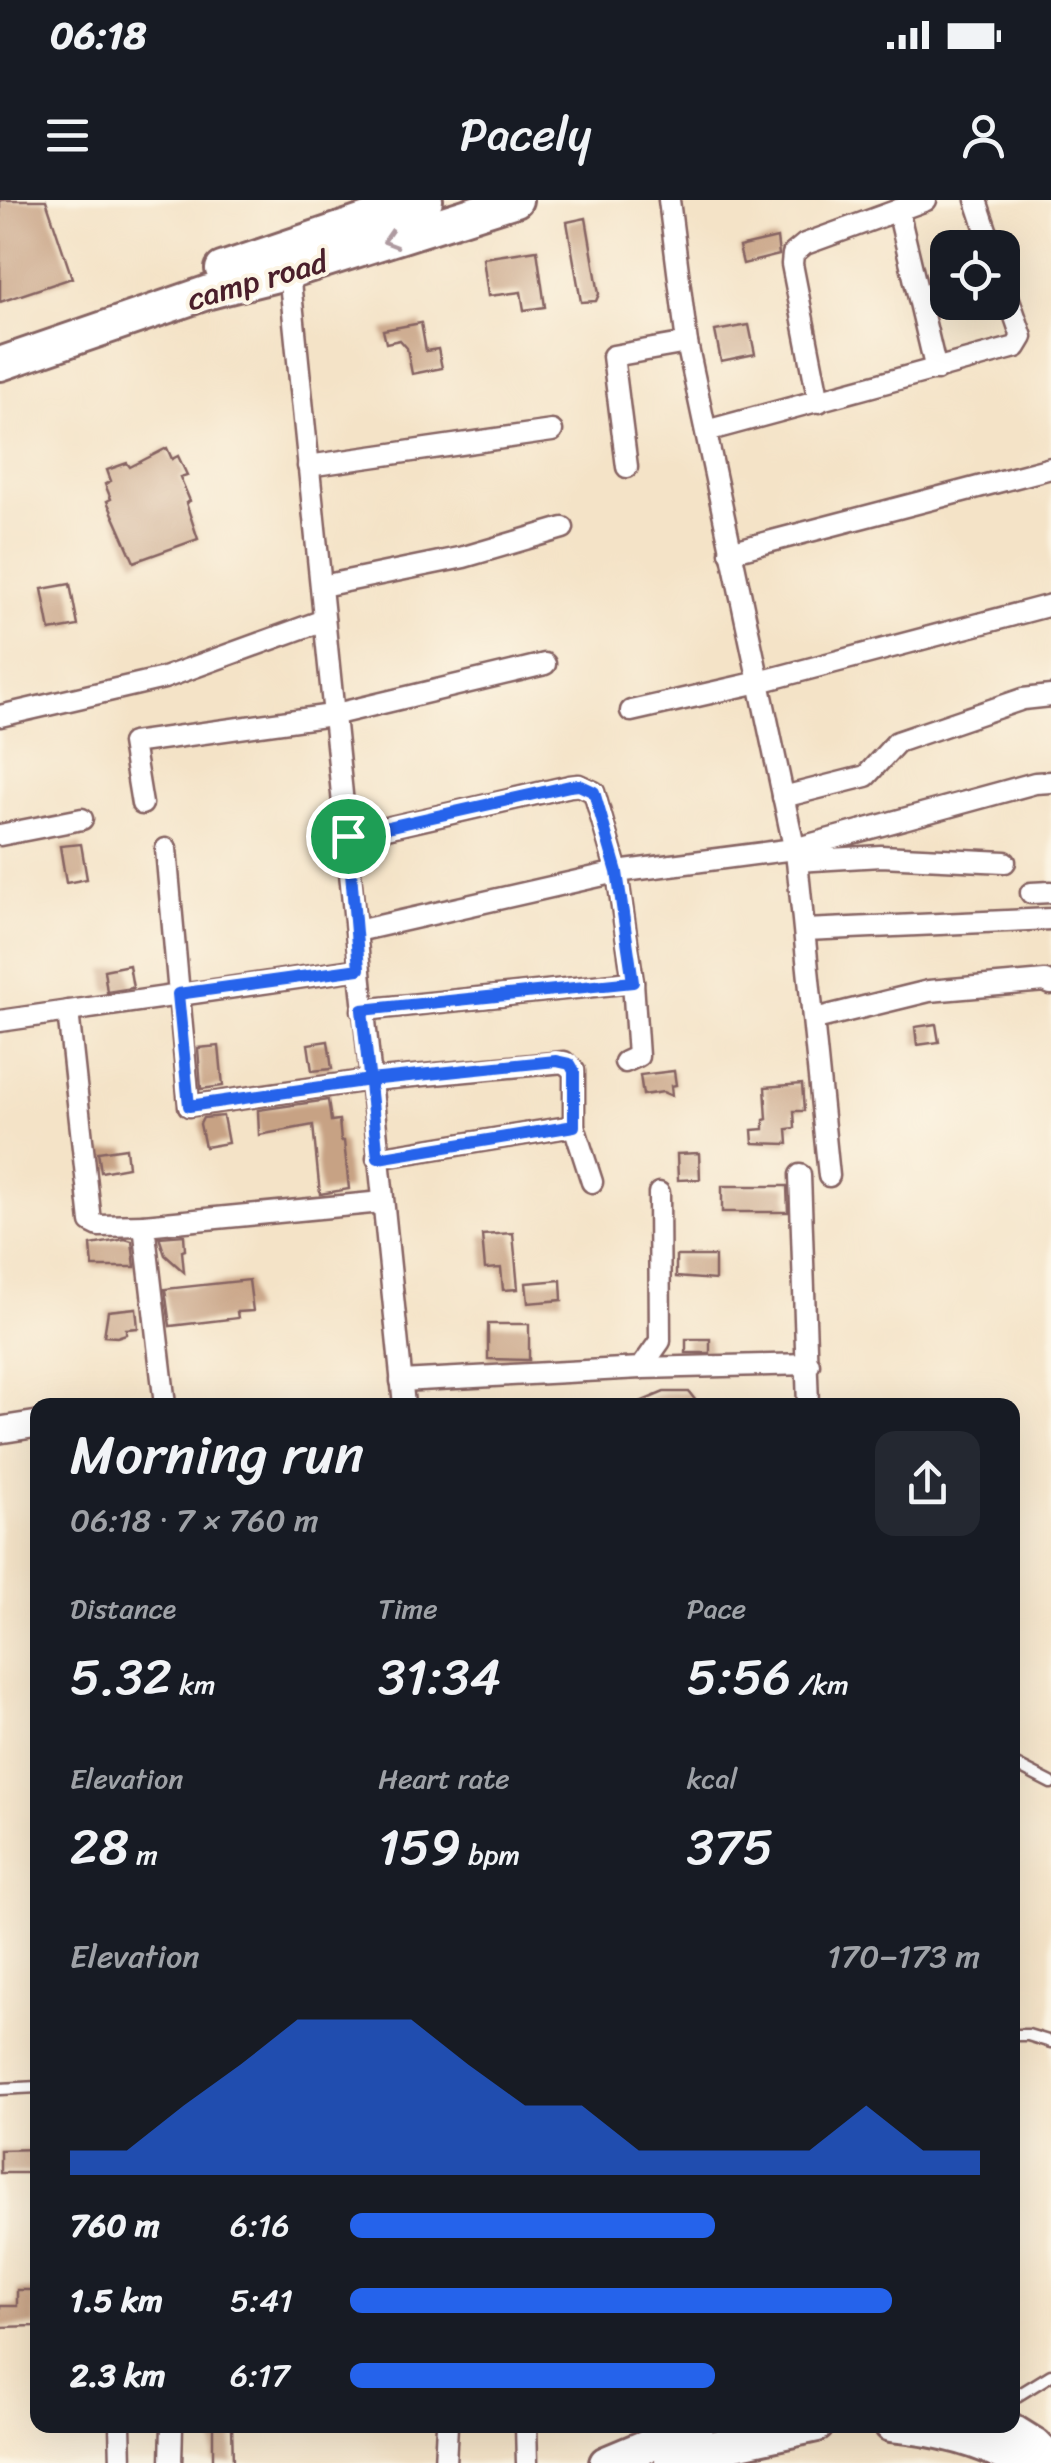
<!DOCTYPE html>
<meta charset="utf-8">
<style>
body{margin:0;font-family:Sriracha,sans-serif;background:#242831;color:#f1f3f6;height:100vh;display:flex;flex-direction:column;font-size:38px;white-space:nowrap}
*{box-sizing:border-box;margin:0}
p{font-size:32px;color:#9ea1a6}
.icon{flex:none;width:55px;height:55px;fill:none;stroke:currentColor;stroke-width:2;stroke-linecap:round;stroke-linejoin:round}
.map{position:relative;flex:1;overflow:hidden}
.panel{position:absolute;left:30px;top:1198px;width:990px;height:1035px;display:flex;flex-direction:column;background:#171b24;border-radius:20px;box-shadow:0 10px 40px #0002}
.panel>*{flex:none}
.fabs{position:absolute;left:930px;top:30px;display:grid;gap:20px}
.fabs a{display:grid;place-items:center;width:90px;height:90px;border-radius:20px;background:#171b24;box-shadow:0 10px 40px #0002;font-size:50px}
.pin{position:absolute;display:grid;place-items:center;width:85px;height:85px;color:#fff;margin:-42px;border:5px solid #fff;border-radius:50%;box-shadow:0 2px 10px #0007}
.round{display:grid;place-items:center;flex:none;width:105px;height:105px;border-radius:20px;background:#242831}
.head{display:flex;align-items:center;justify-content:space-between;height:170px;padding:0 40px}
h1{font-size:55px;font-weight:600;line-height:75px}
.stats{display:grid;grid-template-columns:repeat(3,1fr);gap:15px;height:170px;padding:10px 40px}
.stats div{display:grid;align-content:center}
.stats b{font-size:50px;font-weight:600}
.stats small{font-size:28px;font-weight:400}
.stats p{font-size:28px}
.chart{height:280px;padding:20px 40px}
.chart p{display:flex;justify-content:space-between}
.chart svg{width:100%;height:180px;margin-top:10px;fill:#2563eb;opacity:.7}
ul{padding:0 40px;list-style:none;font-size:32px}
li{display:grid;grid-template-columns:160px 120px 1fr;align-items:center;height:75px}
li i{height:25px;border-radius:12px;background:#2563eb}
.status{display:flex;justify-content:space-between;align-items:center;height:70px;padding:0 50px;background:#171b24;direction:ltr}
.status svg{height:28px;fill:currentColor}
header{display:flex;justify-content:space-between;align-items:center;height:130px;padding:0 40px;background:#171b24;font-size:45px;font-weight:600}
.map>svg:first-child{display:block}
</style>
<div class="status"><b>06:18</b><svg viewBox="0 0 49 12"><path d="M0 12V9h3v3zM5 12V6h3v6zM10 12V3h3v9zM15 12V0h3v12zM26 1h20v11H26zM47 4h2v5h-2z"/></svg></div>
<header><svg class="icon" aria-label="menu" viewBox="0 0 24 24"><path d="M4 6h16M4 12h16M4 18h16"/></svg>Pacely<svg class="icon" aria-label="person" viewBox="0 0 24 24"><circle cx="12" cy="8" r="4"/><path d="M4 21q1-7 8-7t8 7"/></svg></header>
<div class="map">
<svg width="1051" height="2263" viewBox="0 0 1051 2263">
<rect width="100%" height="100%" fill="#fcf5e5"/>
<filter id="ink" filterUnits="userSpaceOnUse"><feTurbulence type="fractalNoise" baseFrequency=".01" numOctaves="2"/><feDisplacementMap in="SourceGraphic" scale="20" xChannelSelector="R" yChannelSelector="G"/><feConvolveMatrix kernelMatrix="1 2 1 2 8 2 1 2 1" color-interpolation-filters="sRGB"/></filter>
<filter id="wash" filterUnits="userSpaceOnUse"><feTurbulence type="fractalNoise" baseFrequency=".0048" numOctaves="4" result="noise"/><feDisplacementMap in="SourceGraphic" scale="40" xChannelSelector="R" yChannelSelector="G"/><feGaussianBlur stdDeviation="2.25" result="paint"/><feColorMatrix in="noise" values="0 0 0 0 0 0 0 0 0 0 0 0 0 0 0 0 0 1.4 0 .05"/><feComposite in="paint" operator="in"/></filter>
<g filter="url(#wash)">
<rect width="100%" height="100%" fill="#f4e3c7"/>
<g id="blocks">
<!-- building -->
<g fill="#c7a284">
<polygon points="0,0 46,0 72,78 0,102"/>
<polygon points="586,18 599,94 596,101 581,102 567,22"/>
<polygon points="777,38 779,55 743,64 739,47"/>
<polygon points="537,50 545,107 524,110 521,92 488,96 483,58"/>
<polygon points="421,123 426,151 438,149 442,168 412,174 407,148 400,140 386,143 383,130"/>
<polygon points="749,125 755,154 721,161 715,131"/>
<polygon points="167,248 172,259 178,256 187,275 180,277 190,301 186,303 198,339 134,362 107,301 111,299 105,284 111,281 107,270 127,263 130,267"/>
<polygon points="70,384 78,426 50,431 42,389"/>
<polygon points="81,644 87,679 66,683 60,646"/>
<polygon points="129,765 133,788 107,792 104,770"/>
<polygon points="936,824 939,842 917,845 915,827"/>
<polygon points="328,841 332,869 312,871 308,844"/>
<polygon points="219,846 223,886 201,889 198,848"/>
<polygon points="674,871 676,885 671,886 672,896 663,892 643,895 640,875"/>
<polygon points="802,884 804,911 794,911 795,928 787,929 788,944 753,943 752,930 764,929 764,920 767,919 765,887"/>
<polygon points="328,900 331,921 339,920 341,941 344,941 349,989 320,994 313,925 259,935 258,910"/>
<polygon points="223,916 228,943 205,947 200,924 203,918"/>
<polygon points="126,948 128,967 101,972 98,952"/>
<polygon points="699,953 700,979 678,980 677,954"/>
<polygon points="722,986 787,986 788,1012 722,1012"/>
<polygon points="513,1033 518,1089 503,1090 501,1068 485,1069 482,1035"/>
<polygon points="184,1035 185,1050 182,1051 184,1072 165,1055 159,1037"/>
<polygon points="125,1039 132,1041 135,1067 93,1067 91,1045"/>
<polygon points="676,1056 715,1056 715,1080 676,1077"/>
<polygon points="249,1080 253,1111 237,1112 238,1118 170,1126 165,1089"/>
<polygon points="561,1080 562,1100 528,1103 526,1083"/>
<polygon points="136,1108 138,1128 126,1129 126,1134 117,1137 104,1136 108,1111"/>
<polygon points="488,1124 529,1124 529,1160 488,1159"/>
<rect x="686" y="1139" width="24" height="14"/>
<polygon points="664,1192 689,1192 699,1205 633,1205"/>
<polygon points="38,1949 38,1973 0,1973 0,1950"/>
<polygon points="17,2090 34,2090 36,2126 0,2127 0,2106 17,2106"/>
<polygon points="213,2225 232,2225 233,2263 213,2263"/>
</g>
</g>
</g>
<g filter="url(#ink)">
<use href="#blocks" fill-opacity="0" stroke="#866462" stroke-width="2.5"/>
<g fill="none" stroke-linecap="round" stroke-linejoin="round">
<!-- service casing -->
<g stroke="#866462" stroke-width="15">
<g id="service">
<polyline points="1012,1563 1051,1583"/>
<polyline points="1012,1835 1028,1835 1051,1842"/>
<polyline points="0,1889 38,1887"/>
<polyline points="1012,2199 1051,2175"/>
</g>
</g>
<!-- minor casing -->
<g stroke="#866462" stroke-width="25">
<g id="minor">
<polyline points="669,0 687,143 797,661 829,976"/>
<polyline points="976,0 992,48"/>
<polyline points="898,10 936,170"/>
<polyline points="289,72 404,1205"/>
<polyline points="819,202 792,64 793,54 805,44 926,0"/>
<polyline points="706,231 1016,147 1022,137 1002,79"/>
<polyline points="308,266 552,231"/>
<polyline points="627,267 613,156 687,143"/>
<polyline points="730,352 1051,268"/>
<polyline points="322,386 464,357 563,328"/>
<polyline points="631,511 759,482 1051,405"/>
<polyline points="0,516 164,478 324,420"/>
<polyline points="783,597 866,576 897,542 1023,499 1051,496"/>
<polyline points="142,604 132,543 332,515 545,464"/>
<polyline points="0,635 82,619"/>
<polyline points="347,637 570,586 579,585 594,592 617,672 633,782 638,856 625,862"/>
<polyline points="166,649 189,906 370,880 564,862 574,871 574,926 592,982"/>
<polyline points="797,661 881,656 1005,662"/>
<polyline points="1031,693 1051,692"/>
<polyline points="805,730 1051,719"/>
<polyline points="357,731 617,672 794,649 1035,583 1051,582"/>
<polyline points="362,810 633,782"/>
<polyline points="68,811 91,1022 99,1026 144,1025"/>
<polyline points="815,819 929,791 1045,781 1051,784"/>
<polyline points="0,821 359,769"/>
<polyline points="377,958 574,926"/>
<polyline points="800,975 808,1205"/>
<polyline points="641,1168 660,1141 659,993"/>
<polyline points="401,1181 641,1168 809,1164"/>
<polyline points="165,1205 144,1025 382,1002"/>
<polyline points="120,2225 121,2263"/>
<polyline points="526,2225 527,2263"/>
<polyline points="171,2263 172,2225"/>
<polyline points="445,2263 447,2225"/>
</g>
</g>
<!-- tertiary casing -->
<g stroke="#866462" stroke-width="30">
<polyline id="tertiary" points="0,1230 38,1224"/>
</g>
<!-- primary casing -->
<g stroke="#866462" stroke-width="38">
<g id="primary">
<polyline points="222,69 426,0"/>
<polyline points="0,164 209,92 289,72 516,0"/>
<path d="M891 2225C935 2229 983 2240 1021 2263"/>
<polyline points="1003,2225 1035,2245 1051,2261"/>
<polyline points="606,2263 697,2225"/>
<polyline points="671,2263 712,2248 817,2225"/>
</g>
</g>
<!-- service -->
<use href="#service" stroke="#fff" stroke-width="10"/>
<!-- minor -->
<use href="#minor" stroke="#fff" stroke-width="20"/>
<!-- tertiary -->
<use href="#tertiary" stroke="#fff" stroke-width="25"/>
<!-- primary -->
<use href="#primary" stroke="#fff" stroke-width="32"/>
</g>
<!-- one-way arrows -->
<defs><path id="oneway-chevron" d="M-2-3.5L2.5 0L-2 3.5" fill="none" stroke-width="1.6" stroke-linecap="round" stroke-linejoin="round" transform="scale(2.5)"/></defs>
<use stroke="#ae9aa0" href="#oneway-chevron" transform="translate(390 40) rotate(163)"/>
</g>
<g fill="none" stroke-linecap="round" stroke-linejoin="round" filter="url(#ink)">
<!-- route casing -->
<g stroke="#fff" stroke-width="20">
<polyline id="route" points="348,636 359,769 178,794 189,906 370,880 556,861 570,864 574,871 574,926 378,958 362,810 633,782 617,672 594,592 579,585 570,586 348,636"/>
</g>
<!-- route -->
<use href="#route" stroke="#2563eb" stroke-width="12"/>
</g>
<g text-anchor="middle" stroke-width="8" stroke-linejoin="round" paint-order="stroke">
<!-- street labels -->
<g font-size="32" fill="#4a1f2b" stroke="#fcf5e5">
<text transform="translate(257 80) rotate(-16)" y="11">camp road</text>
</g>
</g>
</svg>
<div class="fabs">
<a><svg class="icon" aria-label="locate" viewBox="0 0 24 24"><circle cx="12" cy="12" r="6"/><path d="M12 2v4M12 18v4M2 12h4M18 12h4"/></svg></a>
</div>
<div class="pin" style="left:348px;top:636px;background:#1e9e55"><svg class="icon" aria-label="arrive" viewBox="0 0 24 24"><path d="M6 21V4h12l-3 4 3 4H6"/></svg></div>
<section class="panel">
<div class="head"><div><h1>Morning run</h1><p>06:18 · 7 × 760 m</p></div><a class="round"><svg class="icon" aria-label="share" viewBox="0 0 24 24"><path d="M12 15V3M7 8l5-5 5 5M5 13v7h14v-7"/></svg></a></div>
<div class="stats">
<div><p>Distance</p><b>5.32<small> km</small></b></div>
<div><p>Time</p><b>31:34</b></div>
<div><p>Pace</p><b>5:56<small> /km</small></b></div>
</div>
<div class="stats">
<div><p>Elevation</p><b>28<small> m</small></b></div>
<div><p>Heart rate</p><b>159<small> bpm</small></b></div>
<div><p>kcal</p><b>375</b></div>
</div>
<div class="chart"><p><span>Elevation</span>170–173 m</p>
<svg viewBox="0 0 160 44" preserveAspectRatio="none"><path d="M0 44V38L10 38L20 27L30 17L40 6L50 6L60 6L70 17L80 27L90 27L100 38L110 38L120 38L130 38L140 27L150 38L160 38V44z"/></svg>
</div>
<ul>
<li><b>760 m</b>6:16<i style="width:58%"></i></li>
<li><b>1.5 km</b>5:41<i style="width:86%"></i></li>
<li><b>2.3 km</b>6:17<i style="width:58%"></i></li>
</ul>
</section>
</div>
